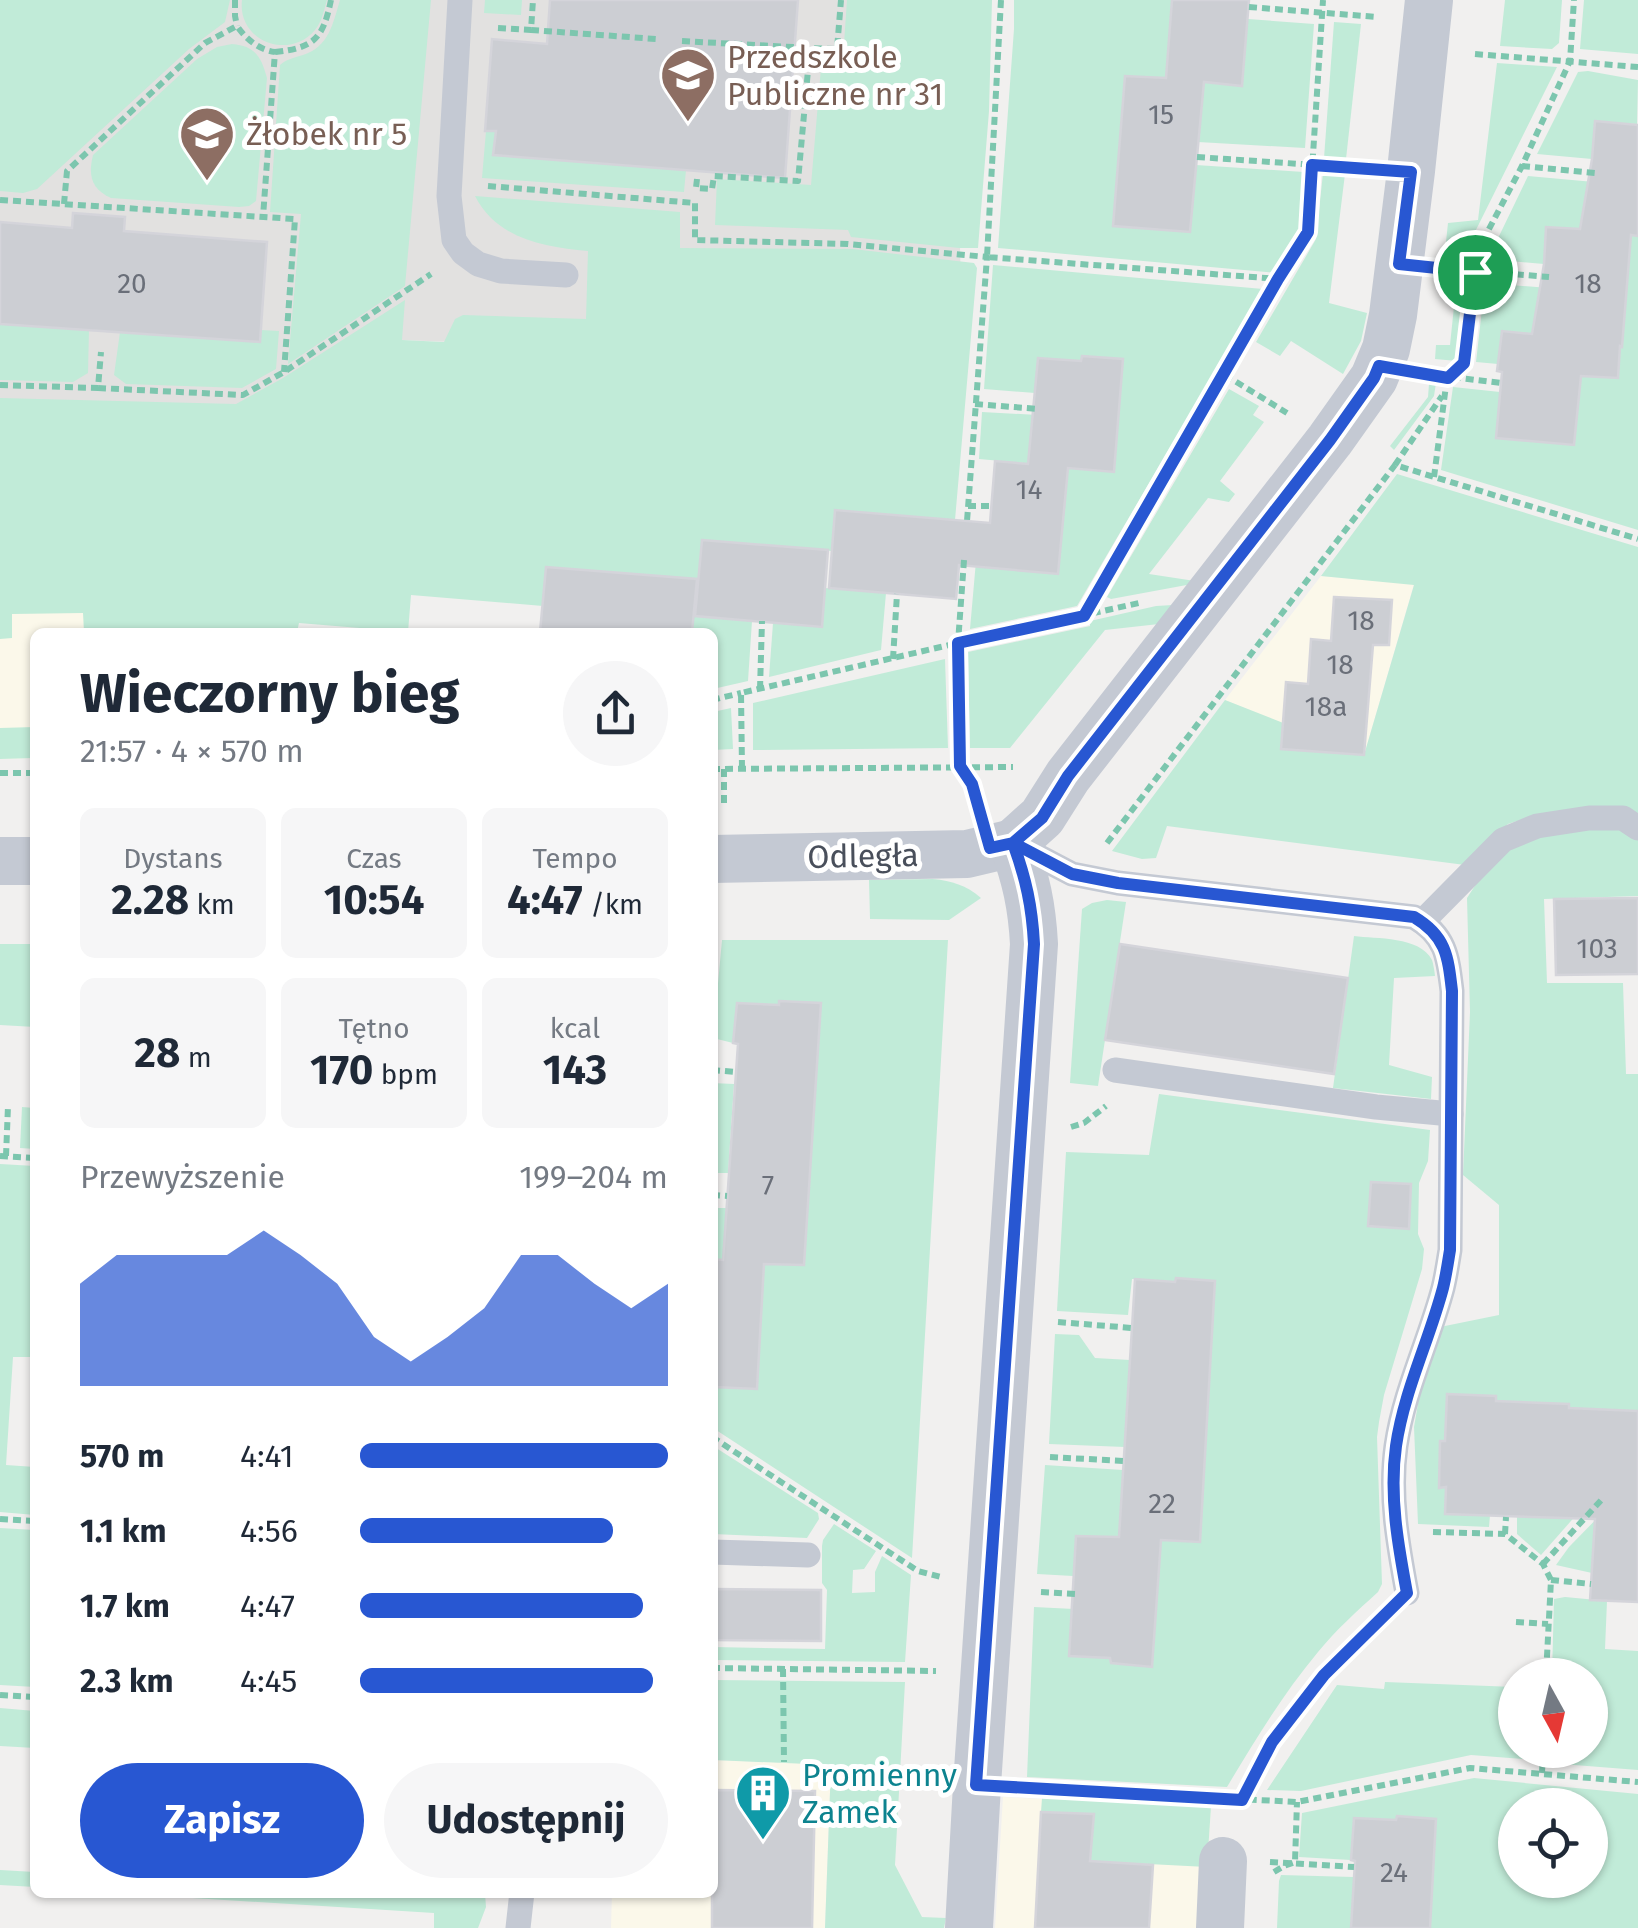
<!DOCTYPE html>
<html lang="pl">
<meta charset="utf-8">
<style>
body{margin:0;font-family:"Fira Sans",sans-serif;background:#f6f6f7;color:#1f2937;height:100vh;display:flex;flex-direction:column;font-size:38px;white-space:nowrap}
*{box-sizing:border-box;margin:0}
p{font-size:32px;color:#747a83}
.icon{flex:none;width:55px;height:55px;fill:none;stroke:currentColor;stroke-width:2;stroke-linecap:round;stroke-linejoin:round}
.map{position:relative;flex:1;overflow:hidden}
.side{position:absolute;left:30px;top:628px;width:688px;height:1270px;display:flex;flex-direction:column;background:#fff;border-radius:15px;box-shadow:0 2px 8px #0004}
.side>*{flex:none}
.needle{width:65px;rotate:172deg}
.buttons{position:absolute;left:1498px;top:1658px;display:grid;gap:20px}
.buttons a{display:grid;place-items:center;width:110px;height:110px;border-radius:50%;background:#fff;box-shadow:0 2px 8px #0004;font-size:50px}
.pin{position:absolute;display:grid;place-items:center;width:85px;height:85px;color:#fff;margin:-42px;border:5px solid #fff;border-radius:50%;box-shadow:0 2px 10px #0007}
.round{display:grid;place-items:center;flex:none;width:105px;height:105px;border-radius:52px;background:#f6f6f7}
.summary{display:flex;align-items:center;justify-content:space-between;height:170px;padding:0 50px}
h1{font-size:55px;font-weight:700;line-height:75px}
.stats{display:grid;grid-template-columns:repeat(3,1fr);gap:15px;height:170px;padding:10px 50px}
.stats div{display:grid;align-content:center;border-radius:15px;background:#f6f6f7;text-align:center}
.stats b{font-size:42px;font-weight:700}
.stats small{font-size:28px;font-weight:400}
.stats p{font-size:28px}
.chart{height:280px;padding:20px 50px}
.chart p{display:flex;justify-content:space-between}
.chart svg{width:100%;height:180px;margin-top:10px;fill:#2857d2;opacity:.7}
.button{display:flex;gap:20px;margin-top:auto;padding:20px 50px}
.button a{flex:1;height:115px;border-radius:60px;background:#2857d2;color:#fff;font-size:40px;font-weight:700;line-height:115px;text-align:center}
.button a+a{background:#f6f6f7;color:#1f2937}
ul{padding:0 50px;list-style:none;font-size:32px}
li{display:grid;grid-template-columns:160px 120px 1fr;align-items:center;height:75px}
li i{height:25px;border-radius:12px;background:#2857d2}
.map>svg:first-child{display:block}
</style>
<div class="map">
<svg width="1638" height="1928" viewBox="0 0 1638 1928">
<rect width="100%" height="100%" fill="#f1f0ef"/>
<!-- commercial -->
<g fill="#fbf8ea">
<polygon points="0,549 84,606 84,632 35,632 35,758 0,759"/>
<polygon points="1321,576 1414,584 1364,755 1281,749 1283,724 1225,700"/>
<polygon points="713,1760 831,1764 825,1928 611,1928 612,1893 712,1892"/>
<polygon points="1003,1797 1211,1807 1203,1928 995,1928"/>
</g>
<!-- education -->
<polygon fill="#e2e1e0" points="103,0 955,0 961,294 605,348 402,340 309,498 0,491 0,72"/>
<!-- green -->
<g fill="#c1ebd8" fill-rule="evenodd">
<polygon points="0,0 230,0 225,22 189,49 37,189 23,193 0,191"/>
<path d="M242 0H327C324 10 322 22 315 30 289 61 237 41 242 0Z"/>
<path d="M340 0H431L405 286 288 364 301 214 270 212 280 65C287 59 293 58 303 55 329 47 333 23 340 0Z"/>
<polygon points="485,0 522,0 521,15 484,13"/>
<polygon points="847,0 992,0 989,111 978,248 959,248 851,237 848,230 715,225 717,179 811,185 822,56 843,58"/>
<polygon points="1014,0 1172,0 1166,78 1125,76 1114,226 1196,165 1304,172 1300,234 1277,273 998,248 1014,29"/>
<polygon points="1505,0 1562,0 1559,43 1552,49 1500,46"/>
<polygon points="1584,0 1638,0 1638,54 1580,49"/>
<polygon points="1248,19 1314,24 1305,148 1198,142 1204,82 1242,85"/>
<polygon points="1334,22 1361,24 1346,159 1324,158"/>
<path d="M232 44C255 46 261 56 267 78L256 201 249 206 239 207 111 198C91 189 88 175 93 155L197 59 217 47Z"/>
<polygon points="1497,63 1557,67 1465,252 1445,251 1448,223 1478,220"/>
<polygon points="1588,71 1638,80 1637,124 1596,122 1592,159 1537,154 1578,72"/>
<polygon points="486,131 496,131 494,155 686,170 684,192 482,178"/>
<polygon points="1323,173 1345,174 1329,303 1367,313 1361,341 1343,374 1291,341 1280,356 1256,342 1316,239"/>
<polygon points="1528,176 1594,182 1589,230 1547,227 1544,264 1488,259"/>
<path d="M475 196 680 212V248L853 249 974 263 977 268 955 520 832 551 702 540 698 579 546 567 543 606 411 595 408 632 299 623 297 632H84L83 613 12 614V638L0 639V398L236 404 283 378 405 300 402 340 444 342 455 319 463 315 586 319 588 251C544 247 497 239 475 196Z"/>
<polygon points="1631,235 1638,236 1638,530 1441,470 1453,387 1500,392 1497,438 1584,344 1622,346"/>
<polygon points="993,265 1263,289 1077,606 970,629 976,561 1018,570 1058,574 1068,468 1114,471 1123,359 1082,356 1081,361 1038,358 1035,393 984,389"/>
<polygon points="1446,280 1465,282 1457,361 1435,359 1436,345 1450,345 1456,287 1443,286"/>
<polygon points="1485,283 1549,288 1543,334 1502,332 1498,364 1476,362"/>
<polygon points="0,324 89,330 88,373 73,382 0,380"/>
<polygon points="261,330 279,331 276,369 242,388 126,384 114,375 120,332 259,342"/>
<polygon points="1436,383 1434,396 1394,450 1390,446 1428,397 1429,384"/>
<polygon points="1229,389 1259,406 1253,415 1264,422 1220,481 1235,494 1229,502 1208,498 1149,574 1195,581 1192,584 1111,599 1107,597"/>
<polygon points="982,412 1038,415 1034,464 979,459"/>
<polygon points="1397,474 1638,547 1638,896 1544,899 1547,983 1623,983 1626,1074 1638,1074 1638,1411 1569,1408 1569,1404 1496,1401 1495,1396 1445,1441 1440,1441 1439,1487 1446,1487 1445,1513 1490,1515 1489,1527 1418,1524 1414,1427 1419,1398 1440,1327 1499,1315 1499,1205 1463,1175 1470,1012 1467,898 1517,821 1508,824 1465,865 1167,826 1156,858 1142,859 1112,851 1225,700 1364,755 1414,585 1321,576"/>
<polygon points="825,588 886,593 881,650 769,677 773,623"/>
<polygon points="1173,605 1159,624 1105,630 1010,748 970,748 968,652 1090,626 1090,621 1156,606"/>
<polygon points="694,616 752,621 748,681 713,689 712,632 692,632"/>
<polygon points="945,659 948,748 753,750 753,703"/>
<polygon points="731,708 733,749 713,750 713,712"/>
<polygon points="35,727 35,758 0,759 0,728"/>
<path d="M933 879C952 881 966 885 981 898L949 920 870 919 869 880Z"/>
<polygon points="1107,900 1126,902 1098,1086 1070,1083 1082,909 1092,903"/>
<path d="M1354 936C1376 939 1420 936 1432 960 1433 962 1435 974 1435 976L1394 978 1389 1065 1432 1077 1431 1099 1333 1088Z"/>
<polygon points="722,940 948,940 912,1558 713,1428 712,1383 715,1387 757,1389 764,1264 804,1265 779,1001 779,1005 737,1003 733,1043 713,1038"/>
<polygon points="0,944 35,944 35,1027 0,1025"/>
<polygon points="712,1083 734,1084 728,1173 713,1173"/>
<path d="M1159 1094 1430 1130 1428 1161 1419 1183 1418 1234 1424 1249 1422 1269 1384 1395 1379 1422 1377 1437 1382 1584 1378 1592C1357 1611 1336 1630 1318 1652 1283 1694 1255 1740 1227 1787L1027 1777 1034 1607 1074 1609V1616L1071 1617 1069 1656 1110 1658 1112 1663 1151 1666 1161 1540 1200 1541 1215 1281 1176 1278 1175 1282 1132 1279 1128 1315 1057 1311 1066 1152 1149 1155ZM1371 1182 1408 1228 1368 1226Z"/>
<polygon points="22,1107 35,1108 35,1149 20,1148"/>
<polygon points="0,1164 35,1166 35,1357 13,1357 6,1465 35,1467 35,1515 0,1512"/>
<polygon points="712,1208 726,1208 723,1260 713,1259"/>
<polygon points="1055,1334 1079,1335 1095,1358 1130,1360 1125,1447 1049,1444"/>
<polygon points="713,1446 818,1513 819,1519 807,1538 713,1534"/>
<polygon points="1045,1465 1123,1470 1119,1537 1077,1536 1073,1576 1037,1574"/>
<polygon points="1517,1489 1593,1496 1541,1555 1517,1534"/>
<polygon points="1612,1503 1592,1573 1556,1565 1569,1547"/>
<polygon points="834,1524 876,1551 864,1569 853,1570 852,1593 875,1592 875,1572 882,1556 911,1575 905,1662 713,1660 713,1647 825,1649 827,1590 822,1583 822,1546 823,1540"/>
<polygon points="0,1528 35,1530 35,1687 0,1685"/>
<polygon points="1565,1597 1607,1601 1605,1649 1638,1651 1638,1770 1549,1763 1549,1750 1590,1750 1590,1675 1552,1675 1554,1599"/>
<polygon points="713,1680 905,1682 895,1865 922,1917 946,1918 944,1928 825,1928 831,1765 713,1760"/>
<polygon points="1385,1682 1515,1687 1515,1750 1536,1750 1535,1760 1471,1755 1301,1791 1267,1790 1337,1685 1384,1689"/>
<polygon points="0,1708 35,1711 35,1748 0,1746"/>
<path d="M1474 1778 1638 1794V1928H1430L1436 1819 1396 1820 1351 1860 1299 1857 1302 1813ZM1515 1805H1590V1880H1515Z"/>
<polygon points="1042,1798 1211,1807 1207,1867 1090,1861 1094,1814 1041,1812"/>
<polygon points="0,1870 35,1872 35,1887 0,1885"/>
<polygon points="1281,1875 1354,1877 1351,1928 1277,1928 1279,1881"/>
<polygon points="374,1892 430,1896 431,1893 485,1893 486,1907 478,1928 434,1928 434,1913 113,1893"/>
</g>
<!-- building -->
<g fill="#ccced3" stroke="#d4d4da" stroke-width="2.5">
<polygon points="550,0 798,0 785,178 493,155 496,131 485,131 492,39 547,44"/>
<polygon points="1172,0 1249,0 1242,86 1204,82 1190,232 1113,226 1125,76 1166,78"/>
<polygon points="1595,121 1638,125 1638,236 1631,235 1622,347 1620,346 1618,378 1581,376 1574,445 1496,438 1502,372 1497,371 1502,331 1532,334 1544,264 1546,227 1580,229 1592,159"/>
<polygon points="73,213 125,217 124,231 267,242 260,342 0,324 0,222 72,228"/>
<polygon points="1082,356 1123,359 1114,472 1068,468 1058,574 959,565 956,599 829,588 835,510 990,523 995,461 1028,464 1038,358 1081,361"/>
<polygon points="702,540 828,550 822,627 695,616"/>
<polygon points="546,567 697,579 692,632 540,632"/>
<polygon points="1334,597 1392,600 1389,645 1373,645 1364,755 1281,749 1286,682 1308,684 1311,639 1331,641"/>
<polygon points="1638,898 1638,974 1556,975 1554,899"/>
<polygon points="1120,944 1348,978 1334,1074 1105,1040"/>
<polygon points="779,1001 821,1003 804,1265 764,1264 757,1389 714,1387 712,1259 723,1260 738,1044 733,1043 737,1003 779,1005"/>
<polygon points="1371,1182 1411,1184 1409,1229 1368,1226"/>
<polygon points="1176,1278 1215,1281 1200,1542 1161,1540 1152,1667 1111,1663 1110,1658 1069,1656 1076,1536 1119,1537 1135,1279 1175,1282"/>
<polygon points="1447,1394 1496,1396 1496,1401 1569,1404 1569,1408 1638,1411 1638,1602 1590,1600 1595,1519 1445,1514 1446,1487 1439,1488 1440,1441 1445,1441"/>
<polygon points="712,1589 821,1590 821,1641 712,1640"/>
<polygon points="712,1790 815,1791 812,1928 712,1928"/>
<polygon points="1041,1812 1094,1814 1090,1861 1153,1865 1149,1928 1035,1928"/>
<polygon points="1397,1816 1436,1819 1430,1928 1351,1928 1355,1861 1351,1860 1354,1818 1396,1820"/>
</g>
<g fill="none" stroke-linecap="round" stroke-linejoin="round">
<!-- path -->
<g stroke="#7cc6ae" stroke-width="6" stroke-dasharray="8 5" stroke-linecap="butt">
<polyline points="235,0 235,16 237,26"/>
<polyline points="1001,0 987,257 1279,279 1308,232 1323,0"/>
<polyline points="1249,7 1377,17"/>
<polyline points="498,28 531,30 533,0"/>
<polyline points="531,30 656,39"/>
<polyline points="682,41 810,48"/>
<path d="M275 52C315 48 323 38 331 0"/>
<polyline points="1475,54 1638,67"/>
<polyline points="1197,157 1360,168"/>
<polyline points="1522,166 1595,173"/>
<polyline points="697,179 696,188 712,189 714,176 798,181 810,48 837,49 841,0"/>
<polyline points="488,186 695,203 695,240 848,244 987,257 967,521"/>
<polyline points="0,200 295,219 284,372"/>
<path d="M64 204 67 171 205 43 237 26C246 39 259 50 275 52L263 217"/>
<polyline points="1451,269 1549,277"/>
<polyline points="1427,374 1501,383"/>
<polyline points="1225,375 1287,413"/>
<polyline points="0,385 98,388 101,352"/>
<polyline points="98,388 243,395 284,372 431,274"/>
<polyline points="975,404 1039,409"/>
<polyline points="1395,465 1442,396"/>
<polyline points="1434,477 1447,378 1464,363 1477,252 1522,166 1570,61 1574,0"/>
<polyline points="968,506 991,506"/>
<polyline points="964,560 958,643 1139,603"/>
<polyline points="1084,616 1278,279"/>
<polyline points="893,659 897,594"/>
<polyline points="760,689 762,621"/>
<polyline points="712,700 741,693"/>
<polyline points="742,768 741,693 958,643 960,766 972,783 976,799"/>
<polyline points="712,769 1013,767"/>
<polyline points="724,769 724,808"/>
<polyline points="0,773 35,773"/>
<polyline points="1107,843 1395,465 1638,539"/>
<polyline points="712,1070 736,1072"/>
<polyline points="1071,1127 1084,1123 1106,1106"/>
<polyline points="0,1156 35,1158"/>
<polyline points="6,1156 8,1106"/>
<polyline points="712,1195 727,1196"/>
<polyline points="1058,1322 1132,1328"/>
<polyline points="712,1437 918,1571 941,1577"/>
<polyline points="1050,1457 1124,1461"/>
<polyline points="0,1519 35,1521"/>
<polyline points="1433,1532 1505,1534 1543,1564 1551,1580 1546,1675"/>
<polyline points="1505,1534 1506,1517"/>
<polyline points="1543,1564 1604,1497"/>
<polyline points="1551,1580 1591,1584"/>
<polyline points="1041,1592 1076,1594"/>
<polyline points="1516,1622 1548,1624"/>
<polyline points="712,1668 936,1671"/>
<polyline points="783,1669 784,1762"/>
<polyline points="0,1695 35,1697"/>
<polyline points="1542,1773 1543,1750"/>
<polyline points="1028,1788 1297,1802 1470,1768 1638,1782"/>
<polyline points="1243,1800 1273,1742 1324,1675 1381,1619"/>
<polyline points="1270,1862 1354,1867"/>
<polyline points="1274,1872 1284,1866 1295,1862 1297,1802"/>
</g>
<!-- service -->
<g stroke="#c4c9d3" stroke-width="25">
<polyline points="460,0 449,196 454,240 463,253 478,264 501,271 566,275"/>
<path d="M1013 843 1072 874 1118 883 1414 917C1446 935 1448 957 1452 991L1450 1250C1448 1262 1446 1276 1443 1288 1429 1341 1404 1391 1396 1446 1389 1495 1398 1545 1407 1593"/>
<polyline points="1422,922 1503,840 1537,826 1589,818 1623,818 1638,828"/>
<polyline points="1115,1070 1376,1107 1451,1114"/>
<polyline points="712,1552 808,1555"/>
<polyline points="518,1928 522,1892"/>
</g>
<!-- minor -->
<g stroke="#c4c9d3" stroke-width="48">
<polyline points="712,859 967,854 1013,843"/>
<polyline points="0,861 35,861"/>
<path d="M969 1928 977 1785 1034 944C1032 906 1026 879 1013 843L1042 817 1068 776 1330 440 1374 378 1386 349 1393 315 1411 171 1429 0"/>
<polyline points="1220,1928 1223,1861"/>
</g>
</g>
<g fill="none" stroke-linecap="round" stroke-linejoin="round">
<!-- route casing -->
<g stroke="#fff" stroke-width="20">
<path id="route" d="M1475 272 1399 264 1411 172 1312 165 1308 232 1278 279 1084 616 958 643 960 766 972 784 990 848 1013 843 1072 874 1118 883 1414 917C1446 936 1448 956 1452 991L1450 1250C1448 1262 1446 1276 1443 1288 1429 1341 1404 1391 1396 1446 1389 1495 1398 1545 1407 1593L1324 1675 1272 1742 1242 1800 976 1785 1034 944C1032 906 1026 879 1013 843L1042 818 1068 776 1330 440 1374 378 1379 366 1448 378 1464 363 1475 272"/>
</g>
<!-- route -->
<use href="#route" stroke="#2857d2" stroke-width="12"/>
</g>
<!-- icons -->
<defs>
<g id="school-pin" transform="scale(2.875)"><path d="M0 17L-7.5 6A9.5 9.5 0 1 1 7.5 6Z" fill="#8d6e63" stroke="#fff"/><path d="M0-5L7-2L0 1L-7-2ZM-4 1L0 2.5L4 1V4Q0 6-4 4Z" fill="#fff"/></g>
<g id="building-pin" transform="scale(2.875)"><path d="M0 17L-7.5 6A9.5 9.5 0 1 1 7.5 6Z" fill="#0f9aa8" stroke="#fff"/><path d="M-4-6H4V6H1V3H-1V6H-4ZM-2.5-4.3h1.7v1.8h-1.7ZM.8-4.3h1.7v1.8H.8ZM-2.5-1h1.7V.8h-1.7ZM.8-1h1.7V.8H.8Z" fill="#fff"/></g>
</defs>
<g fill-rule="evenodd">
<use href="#school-pin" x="688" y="75"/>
<use href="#school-pin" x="207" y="134"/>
<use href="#building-pin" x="763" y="1793"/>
</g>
<g text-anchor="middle" stroke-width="10" stroke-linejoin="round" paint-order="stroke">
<!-- number labels -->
<g font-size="28" fill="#6a6f79">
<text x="1161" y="124">15</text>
<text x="132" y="293">20</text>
<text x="1588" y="293">18</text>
<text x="1029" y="499">14</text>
<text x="1361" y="630">18</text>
<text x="1340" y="674">18</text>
<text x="1326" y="716">18a</text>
<text x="1597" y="958">103</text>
<text x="768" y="1195">7</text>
<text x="1162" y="1513">22</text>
<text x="1394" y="1882">24</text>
</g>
<!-- education labels -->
<g font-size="32" fill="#785e54" stroke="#fff" text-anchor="start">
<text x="727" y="68">Przedszkole<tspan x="727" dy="37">Publiczne nr 31</tspan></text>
<text x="246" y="145">Żłobek nr 5</text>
</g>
<!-- street labels -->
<g font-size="32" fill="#494f5b" stroke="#fff">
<text transform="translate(863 856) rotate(-1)" y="11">Odległa</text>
</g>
<!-- culture labels -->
<g font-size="32" fill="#0d838f" stroke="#fff" text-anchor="start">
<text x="802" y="1786">Promienny<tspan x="802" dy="37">Zamek</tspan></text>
</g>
</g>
</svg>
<div class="buttons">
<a><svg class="needle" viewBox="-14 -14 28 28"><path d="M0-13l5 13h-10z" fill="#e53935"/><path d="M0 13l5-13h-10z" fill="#747a83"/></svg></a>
<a><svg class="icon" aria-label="locate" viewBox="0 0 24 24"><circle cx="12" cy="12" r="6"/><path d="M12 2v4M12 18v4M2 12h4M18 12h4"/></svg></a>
</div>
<div class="pin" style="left:1475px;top:272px;background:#1e9e55"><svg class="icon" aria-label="arrive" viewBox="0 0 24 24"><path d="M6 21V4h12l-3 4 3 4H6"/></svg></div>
<section class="side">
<div class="summary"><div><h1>Wieczorny bieg</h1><p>21:57 · 4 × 570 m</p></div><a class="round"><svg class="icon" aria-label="share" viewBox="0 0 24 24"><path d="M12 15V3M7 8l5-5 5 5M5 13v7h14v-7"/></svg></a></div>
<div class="stats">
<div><p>Dystans</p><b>2.28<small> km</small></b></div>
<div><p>Czas</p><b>10:54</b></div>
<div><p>Tempo</p><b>4:47<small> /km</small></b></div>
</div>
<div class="stats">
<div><b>28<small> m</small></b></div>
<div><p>Tętno</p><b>170<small> bpm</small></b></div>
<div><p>kcal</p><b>143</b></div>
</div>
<div class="chart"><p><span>Przewyższenie</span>199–204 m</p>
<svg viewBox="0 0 160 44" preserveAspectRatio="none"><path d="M0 44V19L10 12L20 12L30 12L40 12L50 6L60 12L70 19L80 32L90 38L100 32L110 25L120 12L130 12L140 19L150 25L160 19V44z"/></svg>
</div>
<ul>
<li><b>570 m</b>4:41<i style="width:100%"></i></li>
<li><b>1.1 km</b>4:56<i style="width:82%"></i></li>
<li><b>1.7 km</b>4:47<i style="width:92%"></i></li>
<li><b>2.3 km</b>4:45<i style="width:95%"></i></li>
</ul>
<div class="button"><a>Zapisz</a><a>Udostępnij</a></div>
</section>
</div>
